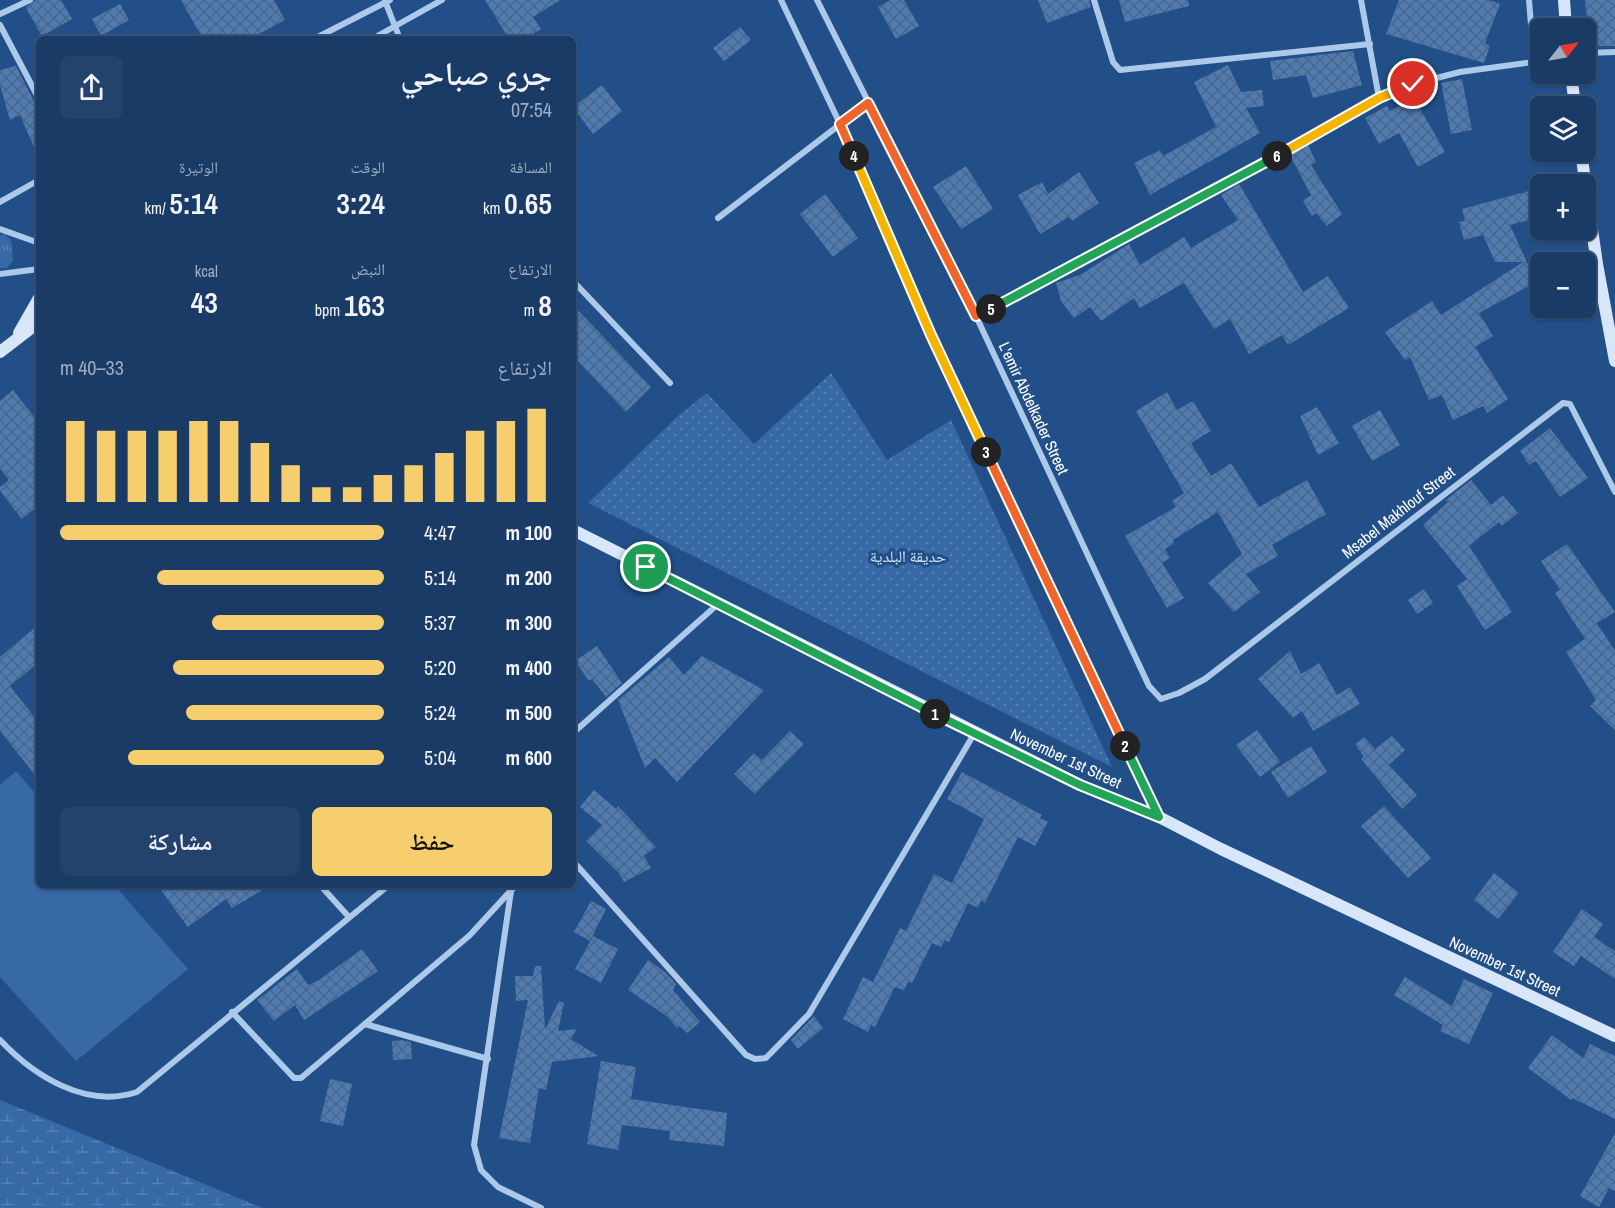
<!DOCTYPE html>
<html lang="ar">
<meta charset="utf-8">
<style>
body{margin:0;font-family:"Archivo Narrow","Noto Naskh Arabic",sans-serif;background:#23426c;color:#f1f3f6;direction:rtl;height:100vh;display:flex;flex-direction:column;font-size:22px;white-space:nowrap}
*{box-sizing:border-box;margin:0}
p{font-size:20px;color:#9fadbf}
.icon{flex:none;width:33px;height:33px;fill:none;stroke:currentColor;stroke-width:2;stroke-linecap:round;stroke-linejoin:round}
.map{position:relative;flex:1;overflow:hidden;direction:ltr}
.sheet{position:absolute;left:36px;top:36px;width:540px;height:852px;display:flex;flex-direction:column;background:#1a3b66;border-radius:9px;box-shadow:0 2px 4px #0004,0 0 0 2px #38557a;direction:rtl}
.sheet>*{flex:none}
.needle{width:39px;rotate:59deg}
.fabs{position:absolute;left:1530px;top:18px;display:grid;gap:12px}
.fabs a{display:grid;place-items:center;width:66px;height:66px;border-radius:9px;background:#1a3b66;box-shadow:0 2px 4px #0004,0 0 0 2px #38557a;font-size:30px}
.pin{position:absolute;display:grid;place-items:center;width:51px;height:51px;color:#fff;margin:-26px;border:3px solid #fff;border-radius:50%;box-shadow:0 2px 6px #0007}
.km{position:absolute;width:30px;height:30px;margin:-15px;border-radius:50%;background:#222;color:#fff;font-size:16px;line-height:30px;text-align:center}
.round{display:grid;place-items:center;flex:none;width:63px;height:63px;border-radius:9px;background:#23426c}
.headline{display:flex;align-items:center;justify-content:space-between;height:102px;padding:0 24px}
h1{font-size:33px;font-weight:600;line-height:45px}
.stats{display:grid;grid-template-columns:repeat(3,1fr);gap:9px;height:102px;padding:6px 24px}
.stats div{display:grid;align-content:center}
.stats b{font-size:30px;font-weight:600}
.stats small{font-size:16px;font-weight:400}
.stats p{font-size:16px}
.chart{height:168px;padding:12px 24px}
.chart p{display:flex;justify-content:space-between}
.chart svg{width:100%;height:108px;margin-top:6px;stroke:#f6ce6e;stroke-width:6}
.cta{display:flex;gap:12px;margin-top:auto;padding:12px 24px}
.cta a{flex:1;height:69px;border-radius:9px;background:#f6ce6e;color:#111;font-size:24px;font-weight:600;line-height:69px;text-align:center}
.cta a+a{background:#23426c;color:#f1f3f6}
ul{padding:0 24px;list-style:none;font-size:20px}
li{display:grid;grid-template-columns:96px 72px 1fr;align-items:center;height:45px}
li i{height:15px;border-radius:8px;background:#f6ce6e}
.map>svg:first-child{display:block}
</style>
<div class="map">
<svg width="1615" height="1208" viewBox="0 0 1615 1208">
<defs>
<pattern id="grass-tufts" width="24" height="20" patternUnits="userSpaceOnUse" patternTransform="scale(1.5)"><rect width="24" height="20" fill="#3669a5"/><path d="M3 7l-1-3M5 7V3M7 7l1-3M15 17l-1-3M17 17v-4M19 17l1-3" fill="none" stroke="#5480b2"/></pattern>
<pattern id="wetland-marsh" width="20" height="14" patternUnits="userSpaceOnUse" patternTransform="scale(1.5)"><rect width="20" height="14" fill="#3669a5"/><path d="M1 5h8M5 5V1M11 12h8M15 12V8" fill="none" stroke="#5480b2"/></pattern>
<pattern id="park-dots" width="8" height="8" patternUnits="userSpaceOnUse" patternTransform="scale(1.5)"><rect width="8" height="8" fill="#3669a5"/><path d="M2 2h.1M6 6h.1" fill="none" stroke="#5480b2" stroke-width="1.8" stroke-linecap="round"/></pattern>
<pattern id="building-cross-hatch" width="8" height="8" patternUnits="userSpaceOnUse" patternTransform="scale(1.5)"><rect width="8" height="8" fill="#4e7bb2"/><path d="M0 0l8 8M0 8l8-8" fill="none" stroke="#4d6684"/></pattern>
</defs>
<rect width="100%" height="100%" fill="#224f88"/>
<!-- grass -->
<polygon fill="url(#grass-tufts)" points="4,234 11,240 13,261 7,268 0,268 0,236"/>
<!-- wetland -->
<polygon fill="url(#wetland-marsh)" points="0,1100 263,1208 0,1208"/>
<!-- park -->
<polygon fill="url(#park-dots)" points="831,373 887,460 951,420 1112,767 588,503 679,415 707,393 754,444"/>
<!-- pitch -->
<polygon fill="#3669a5" points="16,771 39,798 39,885 114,885 188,969 76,1061 0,977 0,785"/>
<!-- building -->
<g fill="url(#building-cross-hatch)">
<polygon points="35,0 61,0 72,19 42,36 26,8"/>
<polygon points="181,0 274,0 285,20 250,39 203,39"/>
<polygon points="485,0 560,0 533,17 541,29 524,39 509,39"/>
<polygon points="890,0 904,0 919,26 896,39 878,7"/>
<polygon points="1038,0 1089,0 1091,7 1047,23"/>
<polygon points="1119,0 1188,0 1189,6 1125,22"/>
<polygon points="1399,0 1489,0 1500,4 1485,43 1490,46 1484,63 1386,34"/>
<polygon points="1585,0 1615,0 1615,46 1590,46"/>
<polygon points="120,4 129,20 101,36 92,19"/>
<polygon points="740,27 751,40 724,61 713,48"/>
<polygon points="1353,51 1362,85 1313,98 1306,75 1273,80 1270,61"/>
<polygon points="1228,65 1241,92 1262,90 1264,106 1246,108 1260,133 1150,195 1134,163 1160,150 1163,156 1216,127 1194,82"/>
<polygon points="16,66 34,101 39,104 39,159 20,115 10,120 0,85 0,70"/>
<polygon points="1462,79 1472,130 1451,134 1441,83"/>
<polygon points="602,85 622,111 593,134 573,107"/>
<polygon points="1414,98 1445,152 1418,167 1399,133 1379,144 1365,118 1387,106 1390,111"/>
<polygon points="1308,145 1316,162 1311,165 1342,214 1327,226 1316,213 1312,216 1303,201 1311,195 1290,155"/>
<polygon points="966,166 993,209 961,229 933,187"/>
<polygon points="1079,172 1099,203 1072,221 1069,217 1040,234 1018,195 1042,182 1048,194"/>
<polygon points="1239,184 1303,292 1328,276 1349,308 1288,345 1282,335 1249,354 1230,319 1214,329 1184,283 1140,308 1134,298 1101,321 1090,307 1074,318 1061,301 1056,283 1080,275 1129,244 1140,265 1184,237 1191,248 1238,220 1221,195"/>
<polygon points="1540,188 1540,217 1510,225 1529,267 1540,264 1540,280 1479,313 1493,336 1475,347 1508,399 1487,413 1483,406 1453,420 1442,395 1429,400 1410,357 1405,360 1385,332 1432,301 1441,315 1523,262 1495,262 1483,235 1464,240 1459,222 1465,221 1462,209"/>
<polygon points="825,194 858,238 833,257 800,214"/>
<polygon points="573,305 651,387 626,412 573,356"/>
<polygon points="13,390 39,423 39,505 22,519 0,491 0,487 9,480 0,469 0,401"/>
<polygon points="1167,392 1177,410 1193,401 1211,431 1191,443 1211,476 1231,463 1259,507 1307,480 1326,514 1272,545 1278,556 1246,574 1260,592 1234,612 1208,583 1242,554 1218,512 1173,540 1174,543 1165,549 1170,558 1162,563 1184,598 1167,608 1125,536 1176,507 1172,501 1184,493 1136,411"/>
<polygon points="1317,407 1339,443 1318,455 1300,416"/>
<polygon points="1380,410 1400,445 1372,461 1352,426"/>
<polygon points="1550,428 1588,478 1560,497 1536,461 1529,465 1520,451"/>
<polygon points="1471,480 1491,505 1503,495 1518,513 1502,526 1499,522 1469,546 1512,612 1485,630 1457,586 1467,579 1423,525 1448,502 1446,500"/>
<polygon points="1567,544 1615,612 1597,623 1615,651 1615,730 1590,706 1596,700 1566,652 1585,639 1555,593 1560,590 1541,561"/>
<polygon points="1424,589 1433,603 1417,614 1408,600"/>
<polygon points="39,624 39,662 10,686 39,723 39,780 0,731 0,657"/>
<polygon points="597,646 622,683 606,697 592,679 589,681 575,661"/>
<polygon points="1290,651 1301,674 1319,663 1337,695 1350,687 1360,704 1313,731 1302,711 1293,718 1258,679"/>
<polygon points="702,656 764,690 677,782 655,758 645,768 618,700 669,657 684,675"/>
<polygon points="1257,730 1280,762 1260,777 1236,745"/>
<polygon points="790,731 804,744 755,794 734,774 754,753 762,760"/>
<polygon points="1392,736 1405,750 1389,765 1417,795 1402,809 1361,759 1364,757 1355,744 1364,737 1375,749"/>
<polygon points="1311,746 1327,772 1288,798 1271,772"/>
<polygon points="962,772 1042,815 1040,818 1048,822 1035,846 1018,837 985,903 981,900 978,908 968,903 949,942 945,940 941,947 932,943 912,983 908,982 904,990 895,987 875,1027 871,1025 868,1032 843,1019 863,977 873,982 900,928 906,931 934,874 952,883 984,819 947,799"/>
<polygon points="594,790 616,809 618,806 656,847 644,856 651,868 624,882 619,873 586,841 602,825 580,807"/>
<polygon points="1384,806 1431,858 1408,878 1361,826"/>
<polygon points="1494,873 1519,893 1498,919 1474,900"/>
<polygon points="157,885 271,885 232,908 226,899 188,927"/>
<polygon points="591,901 606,909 590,941 574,932"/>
<polygon points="1582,909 1603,924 1594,937 1615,951 1615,979 1581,956 1574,966 1553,952"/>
<polygon points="593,936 618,949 601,983 575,969"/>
<polygon points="362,949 378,971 304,1020 295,1005 274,1021 257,1000 297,969 308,985 319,980"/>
<polygon points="648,960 665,972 676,984 673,990 700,1022 687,1033 680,1026 677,1028 668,1017 628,990"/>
<polygon points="535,966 541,966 545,1029 559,1001 564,1003 558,1031 577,1029 571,1039 598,1056 552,1062 546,1090 539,1088 530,1143 499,1138 528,1000 516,1001 515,976 533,976"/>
<polygon points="1405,977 1452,1006 1464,979 1493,993 1469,1044 1440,1031 1443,1025 1394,995"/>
<polygon points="814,1016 823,1028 798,1049 791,1040"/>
<polygon points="1552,1035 1583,1058 1590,1044 1615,1056 1615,1119 1572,1098 1571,1100 1528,1068"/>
<polygon points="402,1040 411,1042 412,1059 393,1060 392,1041"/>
<polygon points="601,1061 636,1067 631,1099 727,1113 724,1146 669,1140 670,1131 622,1125 618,1150 587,1144"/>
<polygon points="330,1079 352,1084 343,1126 320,1121"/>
<polygon points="1615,1133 1615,1191 1609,1188 1599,1207 1580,1196"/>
</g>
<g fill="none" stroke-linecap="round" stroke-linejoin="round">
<!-- street -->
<g stroke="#acc9ea" stroke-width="6">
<polyline points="781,0 840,124 964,405 1159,816"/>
<polyline points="817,0 976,316 1149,686 1161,699 1179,693 1205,679 1563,403 1570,404 1615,492"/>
<polyline points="1094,0 1113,62 1120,70 1370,44"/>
<polyline points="1361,0 1379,98"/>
<polyline points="1529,0 1534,62"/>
<polyline points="385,1 400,39"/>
<polyline points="0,14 30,0"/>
<polyline points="0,25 39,99"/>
<polyline points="314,39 390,0"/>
<polyline points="372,39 442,0"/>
<polyline points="1586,53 1615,52"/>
<polyline points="0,202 39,180"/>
<polyline points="718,218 868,103"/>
<polyline points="0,229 39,243"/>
<polyline points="0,274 39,269"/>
<polyline points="573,281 670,383"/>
<polyline points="976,316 1244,175 1379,98 1413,84 1460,72 1540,61"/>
<polyline points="573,733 718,604"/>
<polyline points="573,861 746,1055 755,1059 766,1058 809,1014 974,734"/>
<polyline points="320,885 349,917"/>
<polyline points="511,891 474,1145 481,1170 498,1187 541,1208"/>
<polyline points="232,1012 294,1078 301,1078 470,935 516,885"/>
<polyline points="365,1024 488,1059"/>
<path d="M0 1040C34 1076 86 1109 137 1092L389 885"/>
</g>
<!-- secondary -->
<g stroke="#d7e6f8" stroke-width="12">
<polyline points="1564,0 1566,28"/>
<polyline points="1571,74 1575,106"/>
<polyline points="1581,152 1597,264 1615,361"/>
<polyline points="19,333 39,298"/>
<polyline points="0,352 39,322"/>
<polyline points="573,530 1080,785 1159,817 1221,849 1615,1036"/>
</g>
</g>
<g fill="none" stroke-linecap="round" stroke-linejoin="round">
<!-- split-1 casing -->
<g stroke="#fff" stroke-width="12">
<polyline id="split-1" points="646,567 935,714"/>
</g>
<!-- split-2 casing -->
<g stroke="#fff" stroke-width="12">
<polyline id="split-2" points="935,714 1080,785 1159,817 1125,746"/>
</g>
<!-- split-3 casing -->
<g stroke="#fff" stroke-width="12">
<polyline id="split-3" points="986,452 1125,746"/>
</g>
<!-- split-4 casing -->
<g stroke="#fff" stroke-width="12">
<polyline id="split-4" points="854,156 931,335 986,452"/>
</g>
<!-- split-5 casing -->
<g stroke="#fff" stroke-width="12">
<polyline id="split-5" points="854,156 840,124 868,103 976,316 991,309"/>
</g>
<!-- split-6 casing -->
<g stroke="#fff" stroke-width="12">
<polyline id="split-6" points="991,309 1277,156"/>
</g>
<!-- split-7 casing -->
<g stroke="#fff" stroke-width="12">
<polyline id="split-7" points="1277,156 1379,98 1413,84"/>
</g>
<!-- split-1 -->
<use href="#split-1" stroke="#22a559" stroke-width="8"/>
<!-- split-2 -->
<use href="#split-2" stroke="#22a559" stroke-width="8"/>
<!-- split-3 -->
<use href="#split-3" stroke="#f0652b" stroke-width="8"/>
<!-- split-4 -->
<use href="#split-4" stroke="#f5b400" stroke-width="8"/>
<!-- split-5 -->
<use href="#split-5" stroke="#f0652b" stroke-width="8"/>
<!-- split-6 -->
<use href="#split-6" stroke="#22a559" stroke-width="8"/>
<!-- split-7 -->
<use href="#split-7" stroke="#f5b400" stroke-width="8"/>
</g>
<g text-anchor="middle" stroke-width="6" stroke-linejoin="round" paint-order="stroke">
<!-- street labels -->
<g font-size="16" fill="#fff" stroke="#224f88">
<text transform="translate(1034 408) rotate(65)" y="6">L'emir Abdelkader Street</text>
<text transform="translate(1398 512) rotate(-38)" y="6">Msabel Makhlouf Street</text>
<text transform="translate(1066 758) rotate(25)" y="6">November 1st Street</text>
<text transform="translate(1505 966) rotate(25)" y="6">November 1st Street</text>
</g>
<!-- park labels -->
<g font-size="16" fill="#d1e3f7" stroke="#224f88">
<text x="908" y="562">حديقة البلدية</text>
</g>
</g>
</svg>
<div class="fabs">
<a><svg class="needle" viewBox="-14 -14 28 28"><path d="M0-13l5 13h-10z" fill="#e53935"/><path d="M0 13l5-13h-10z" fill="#9fadbf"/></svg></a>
<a><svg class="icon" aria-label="layers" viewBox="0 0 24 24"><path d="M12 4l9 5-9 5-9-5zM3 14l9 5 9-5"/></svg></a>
<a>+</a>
<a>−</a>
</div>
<div class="pin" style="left:646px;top:567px;background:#1e9e55"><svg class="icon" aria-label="arrive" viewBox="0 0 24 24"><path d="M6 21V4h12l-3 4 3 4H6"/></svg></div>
<div class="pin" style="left:1413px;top:84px;background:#d93025"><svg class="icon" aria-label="check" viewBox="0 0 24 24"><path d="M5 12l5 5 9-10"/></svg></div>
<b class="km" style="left:935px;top:714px">1</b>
<b class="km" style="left:1125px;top:746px">2</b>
<b class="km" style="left:986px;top:452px">3</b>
<b class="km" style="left:854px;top:156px">4</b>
<b class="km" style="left:991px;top:309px">5</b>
<b class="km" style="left:1277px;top:156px">6</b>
<section class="sheet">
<div class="headline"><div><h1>جري صباحي</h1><p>07:54</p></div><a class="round"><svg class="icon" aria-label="share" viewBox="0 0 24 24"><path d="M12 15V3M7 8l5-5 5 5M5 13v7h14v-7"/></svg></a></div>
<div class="stats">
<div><p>المسافة</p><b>0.65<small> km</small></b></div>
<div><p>الوقت</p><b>3:24</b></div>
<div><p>الوتيرة</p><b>5:14<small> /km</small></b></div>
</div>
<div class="stats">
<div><p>الارتفاع</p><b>8<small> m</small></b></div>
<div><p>النبض</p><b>163<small> bpm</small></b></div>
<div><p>kcal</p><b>43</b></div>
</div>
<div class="chart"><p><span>الارتفاع</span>33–40 m</p>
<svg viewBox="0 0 160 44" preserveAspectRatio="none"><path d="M5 44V11M15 44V15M25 44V15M35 44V15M45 44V11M55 44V11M65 44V20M75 44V29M85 44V38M95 44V38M105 44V33M115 44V29M125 44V24M135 44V15M145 44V11M155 44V6"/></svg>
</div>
<ul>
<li><b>100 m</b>4:47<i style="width:100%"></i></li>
<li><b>200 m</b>5:14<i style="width:70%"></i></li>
<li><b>300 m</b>5:37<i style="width:53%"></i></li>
<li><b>400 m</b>5:20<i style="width:65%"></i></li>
<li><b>500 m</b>5:24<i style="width:61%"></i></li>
<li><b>600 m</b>5:04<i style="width:79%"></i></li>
</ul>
<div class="cta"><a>حفظ</a><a>مشاركة</a></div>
</section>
</div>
